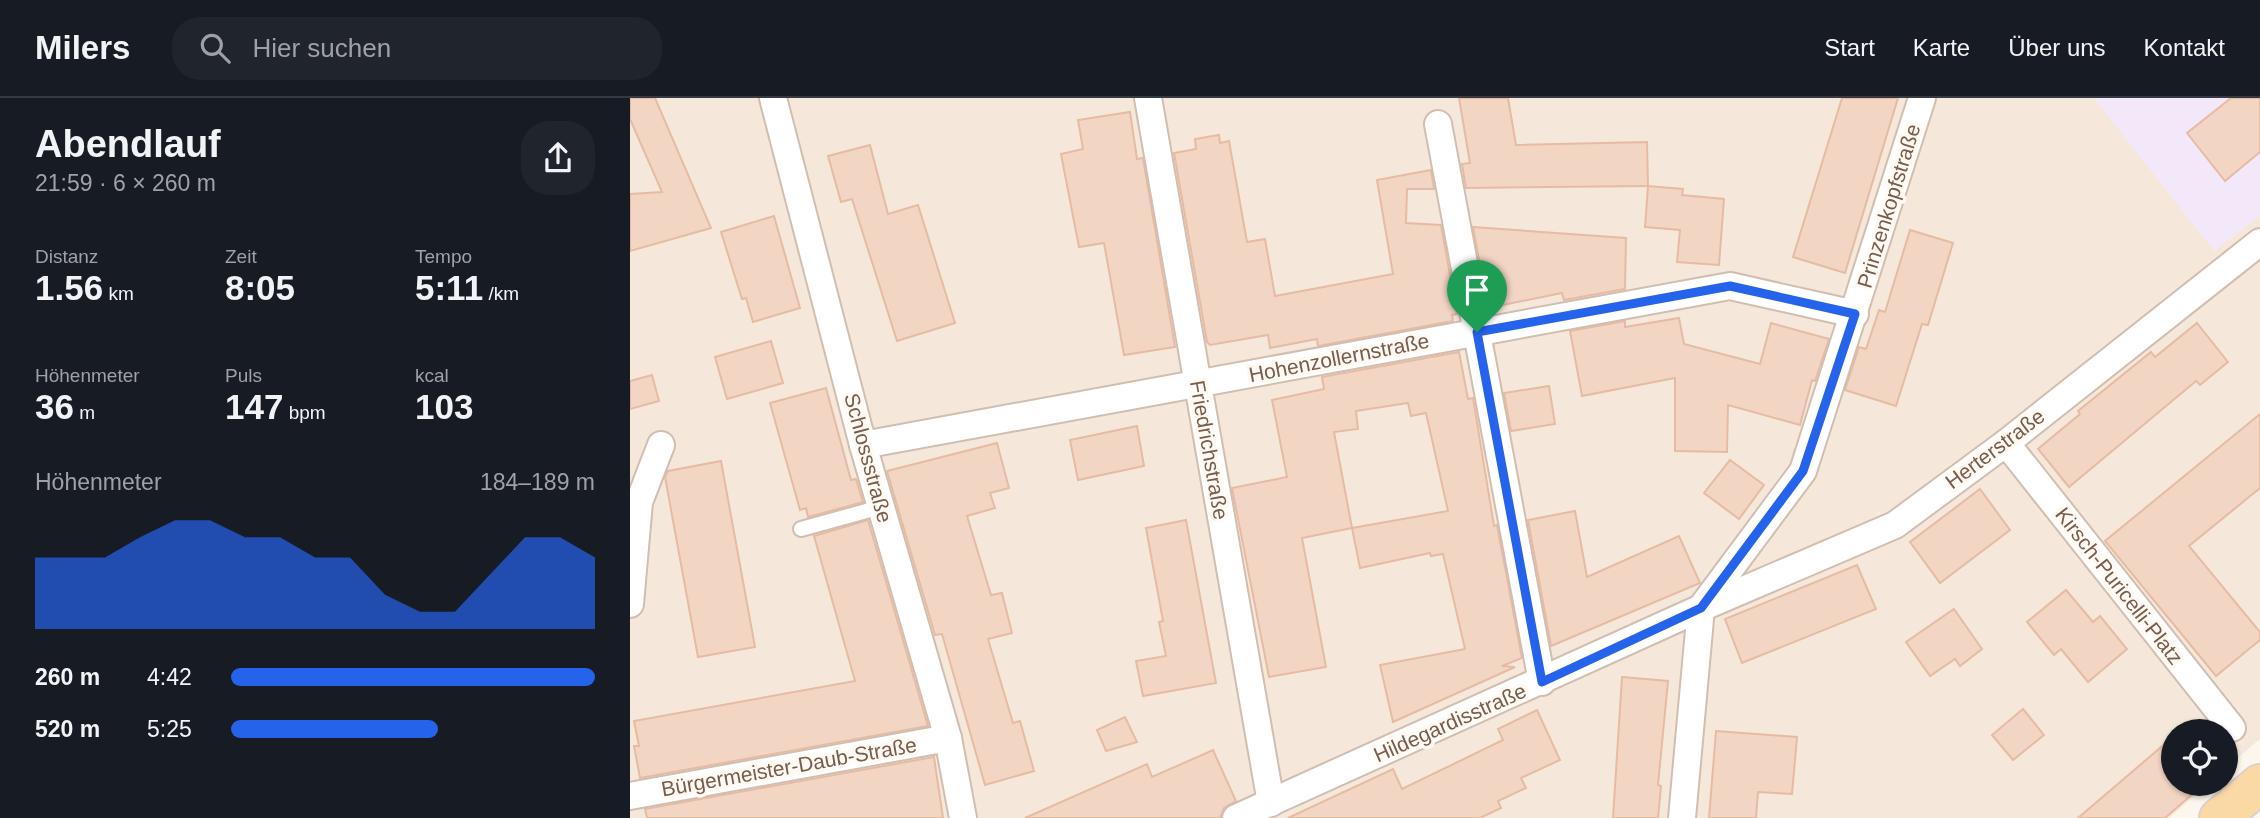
<!DOCTYPE html>
<html lang="de">
<meta charset="utf-8">
<style>
body{margin:0;font-family:Helvetica,sans-serif;background:#20242c;color:#f1f3f6;height:100vh;display:flex;flex-direction:column;font-size:26px;white-space:nowrap}
*{box-sizing:border-box;margin:0}
p{font-size:23px;color:#9ea1a6}
.icon{flex:none;width:38px;height:38px;fill:none;stroke:currentColor;stroke-width:2;stroke-linecap:round;stroke-linejoin:round}
.map{position:relative;flex:1;overflow:hidden}
.details{display:flex;flex-direction:column;background:#171b24;width:630px}
.details>*{flex:none}
.controls{position:absolute;left:1531px;top:621px;display:grid;gap:14px}
.controls a{display:grid;place-items:center;width:77px;height:77px;border-radius:50%;background:#171b24;box-shadow:0 2px 5px #0004;font-size:35px}
.pin{position:absolute;display:grid;place-items:center;width:60px;height:60px;color:#fff;margin:-72px -30px;border-radius:50% 50% 50% 0;rotate:-45deg;box-shadow:0 0 7px #0007}
.pin .icon{rotate:45deg}
.round{display:grid;place-items:center;flex:none;width:74px;height:74px;border-radius:28px;background:#20242c}
.overview{display:flex;align-items:center;justify-content:space-between;height:119px;padding:0 35px}
h1{font-size:38px;font-weight:700;line-height:52px}
.stats{display:grid;grid-template-columns:repeat(3,1fr);gap:10px;height:119px;padding:7px 35px}
.stats div{display:grid;align-content:center}
.stats b{font-size:35px;font-weight:700}
.stats small{font-size:19px;font-weight:400}
.stats p{font-size:19px}
.chart{height:196px;padding:14px 35px}
.chart p{display:flex;justify-content:space-between}
.chart svg{width:100%;height:126px;margin-top:7px;fill:#2563eb;opacity:.7}
ul{padding:0 35px;list-style:none;font-size:23px}
li{display:grid;grid-template-columns:112px 84px 1fr;align-items:center;height:52px}
li i{height:18px;border-radius:9px;background:#2563eb}
header{display:flex;align-items:center;gap:42px;box-sizing:border-box;height:98px;padding:0 35px;background:#171b24;border-bottom:2px solid #363941}
header strong{font-size:33px}
nav{display:flex;gap:38px;margin-inline-start:auto;font-size:24px}
.search{width:490px;height:63px;background:#20242c;display:flex;align-items:center;gap:18px;box-sizing:border-box;padding:0 24px;border-radius:28px;color:#9ea1a6;font-size:26px}
main{display:flex;flex:1;min-height:0}
.map>svg:first-child{display:block}
</style>
<header>
<strong>Milers</strong>
<div class="search"><svg class="icon" aria-label="search" viewBox="0 0 24 24"><circle cx="10" cy="10" r="6"/><path d="M15 15l6 6"/></svg>Hier suchen</div>
<nav><a>Start</a><a>Karte</a><a>Über uns</a><a>Kontakt</a></nav>
</header>
<main>
<section class="details">
<div class="overview"><div><h1>Abendlauf</h1><p>21:59 · 6 × 260 m</p></div><a class="round"><svg class="icon" aria-label="share" viewBox="0 0 24 24"><path d="M12 15V3M7 8l5-5 5 5M5 13v7h14v-7"/></svg></a></div>
<div class="stats">
<div><p>Distanz</p><b>1.56<small> km</small></b></div>
<div><p>Zeit</p><b>8:05</b></div>
<div><p>Tempo</p><b>5:11<small> /km</small></b></div>
</div>
<div class="stats">
<div><p>Höhenmeter</p><b>36<small> m</small></b></div>
<div><p>Puls</p><b>147<small> bpm</small></b></div>
<div><p>kcal</p><b>103</b></div>
</div>
<div class="chart"><p><span>Höhenmeter</span>184–189 m</p>
<svg viewBox="0 0 160 44" preserveAspectRatio="none"><path d="M0 44V19L10 19L20 19L30 12L40 6L50 6L60 12L70 12L80 19L90 19L100 32L110 38L120 38L130 25L140 12L150 12L160 19V44z"/></svg>
</div>
<ul>
<li><b>260 m</b>4:42<i style="width:100%"></i></li>
<li><b>520 m</b>5:25<i style="width:57%"></i></li>
</ul>
</section>
<div class="map">
<svg width="1630" height="720" viewBox="0 0 1630 720">
<rect width="100%" height="100%" fill="#fdf6ec"/>
<!-- residential -->
<polygon fill="#f5e8da" points="0,0 1630,0 1630,641 1596,670 1596,634 1544,634 1544,686 1578,686 1539,720 0,720"/>
<!-- education -->
<polygon fill="#f3e8fa" points="1464,0 1630,0 1630,118 1584,153"/>
<!-- building -->
<g fill="#f3d5c3" stroke="#e6bba3" stroke-width="2" fill-rule="evenodd">
<polygon points="0,0 25,0 81,130 0,153 0,96 32,94 0,21"/>
<polygon points="829,0 878,0 886,47 1017,44 1018,88 836,90 832,66 840,65"/>
<polygon points="1212,0 1268,0 1215,175 1163,159"/>
<polygon points="1601,0 1630,0 1630,54 1595,83 1557,35"/>
<polygon points="500,14 507,61 513,60 545,249 494,257 474,145 449,149 431,56 453,51 448,22"/>
<polygon points="589,37 590,45 599,43 617,144 635,141 645,198 763,176 747,82 801,72 804,91 777,91 776,125 811,127 827,216 822,217 823,223 688,248 687,241 640,250 638,237 580,247 577,244 544,55 566,51 565,41"/>
<polygon points="240,47 258,116 288,107 325,225 267,243 222,101 211,104 198,58"/>
<polygon points="1018,88 1053,91 1052,97 1094,101 1089,167 1047,164 1050,132 1015,129"/>
<polygon points="144,118 170,210 123,224 116,200 112,201 91,134"/>
<polygon points="843,129 996,140 995,191 934,202 932,195 858,210"/>
<polygon points="1280,132 1323,145 1298,227 1292,226 1266,308 1215,292 1229,249 1236,251 1249,212 1255,214"/>
<polygon points="1049,220 1054,246 1130,266 1141,225 1199,241 1185,283 1182,282 1170,327 1098,307 1097,354 1045,353 1045,280 952,298 940,233 995,223 995,229"/>
<polygon points="1567,225 1598,264 1570,287 1566,283 1439,389 1408,351 1450,316 1448,313 1521,254 1525,259"/>
<polygon points="141,243 153,285 97,301 85,259"/>
<path d="M829 254 838 301 843 300 864 428 867 427 892 560 872 568 885 569 763 624 750 567 835 551 813 456 801 458 800 455 730 470 722 430 672 440 696 569 639 579 602 390 657 379 642 302 694 291 692 279ZM778 305 781 318 796 315 818 413 722 430 704 334 728 331 726 313Z"/>
<polygon points="22,277 29,303 0,311 0,283"/>
<polygon points="919,288 925,326 881,333 874,295"/>
<polygon points="196,290 221,382 226,381 233,404 178,419 176,410 170,412 140,305"/>
<polygon points="1630,316 1630,390 1559,448 1630,534 1630,542 1586,578 1475,443"/>
<polygon points="507,328 514,368 448,382 440,342"/>
<polygon points="367,345 379,390 360,395 365,410 337,418 361,497 372,495 382,535 358,541 383,625 390,623 404,673 355,687 312,536 305,537 257,373"/>
<polygon points="1100,362 1134,387 1109,421 1074,395"/>
<polygon points="91,363 125,549 68,559 35,379 38,373"/>
<polygon points="1350,391 1380,432 1310,485 1280,444"/>
<polygon points="945,413 957,479 1049,438 1070,485 921,548 898,422"/>
<polygon points="238,422 298,628 10,680 4,648 9,648 4,623 225,583 184,438"/>
<polygon points="556,422 586,585 513,598 506,563 536,558 529,524 533,523 516,430"/>
<polygon points="1227,467 1246,511 1112,565 1095,521"/>
<polygon points="1436,492 1463,524 1470,518 1497,551 1458,584 1431,551 1424,557 1397,524"/>
<polygon points="1324,511 1352,551 1330,568 1325,561 1300,578 1276,544"/>
<polygon points="992,579 1038,583 1028,687 1031,688 1028,720 983,720"/>
<polygon points="1393,611 1414,637 1383,662 1362,637"/>
<polygon points="907,612 930,662 891,680 896,690 868,703 871,710 850,720 658,720 763,671 772,691 873,642 868,631"/>
<polygon points="495,619 507,644 476,653 467,632"/>
<polygon points="1086,633 1167,639 1162,696 1128,694 1126,720 1079,720"/>
<polygon points="1544,638 1544,686 1574,686 1535,720 1448,720"/>
<polygon points="583,652 606,703 594,710 590,720 395,720 517,666 522,679"/>
<polygon points="304,659 313,720 17,720 15,711"/>
</g>
<g fill="none" stroke-linecap="round" stroke-linejoin="round">
<!-- service casing -->
<g stroke="#d1beb0" stroke-width="18">
<polyline id="service" points="171,431 251,409"/>
</g>
<!-- minor casing -->
<g stroke="#d1beb0" stroke-width="30">
<g id="minor">
<polyline points="143,0 233,347 318,640 333,720"/>
<polyline points="518,0 641,705"/>
<polyline points="808,26 912,584"/>
<polyline points="1376,345 1602,630"/>
<polyline points="233,347 1100,188 1225,216"/>
<polyline points="0,506 9,404 31,347"/>
<polyline points="0,698 318,640"/>
<polyline points="606,720 1071,510 1265,427 1376,345 1630,144"/>
<polyline points="1052,720 1071,510 1173,373 1292,0"/>
</g>
</g>
<!-- primary casing -->
<g stroke="#dad1cd" stroke-width="42">
<polyline id="primary" points="1589,720 1630,686"/>
</g>
<!-- service -->
<use href="#service" stroke="#fff" stroke-width="14"/>
<!-- minor -->
<use href="#minor" stroke="#fff" stroke-width="26"/>
<!-- primary -->
<use href="#primary" stroke="#fbd9a5" stroke-width="38"/>
</g>
<g fill="none" stroke-linecap="round" stroke-linejoin="round">
<!-- route casing -->
<g stroke="#fff" stroke-width="14">
<polygon id="route" points="1100,188 1225,216 1173,373 1071,510 912,584 847,234"/>
</g>
<!-- route -->
<use href="#route" stroke="#2563eb" stroke-width="9"/>
</g>
<g text-anchor="middle" stroke-width="7" stroke-linejoin="round" paint-order="stroke">
<!-- street labels -->
<g font-size="21" fill="#7a5c4d" stroke="#fffaf3">
<text transform="translate(1259 108) rotate(-73)" y="7">Prinzenkopfstraße</text>
<text transform="translate(709 260) rotate(-11)" y="7">Hohenzollernstraße</text>
<text transform="translate(1365 351) rotate(-37)" y="7">Herterstraße</text>
<text transform="translate(579 352) rotate(80)" y="7">Friedrichstraße</text>
<text transform="translate(238 360) rotate(75)" y="7">Schlossstraße</text>
<text transform="translate(1489 488) rotate(52)" y="7">Kirsch-Puricelli-Platz</text>
<text transform="translate(820 625) rotate(-24)" y="7">Hildegardisstraße</text>
<text transform="translate(159 669) rotate(-10)" y="7">Bürgermeister-Daub-Straße</text>
</g>
</g>
</svg>
<div class="controls">
<a><svg class="icon" aria-label="locate" viewBox="0 0 24 24"><circle cx="12" cy="12" r="6"/><path d="M12 2v4M12 18v4M2 12h4M18 12h4"/></svg></a>
</div>
<div class="pin" style="left:847px;top:234px;background:#1e9e55"><svg class="icon" aria-label="arrive" viewBox="0 0 24 24"><path d="M6 21V4h12l-3 4 3 4H6"/></svg></div>
</div>
</main>
